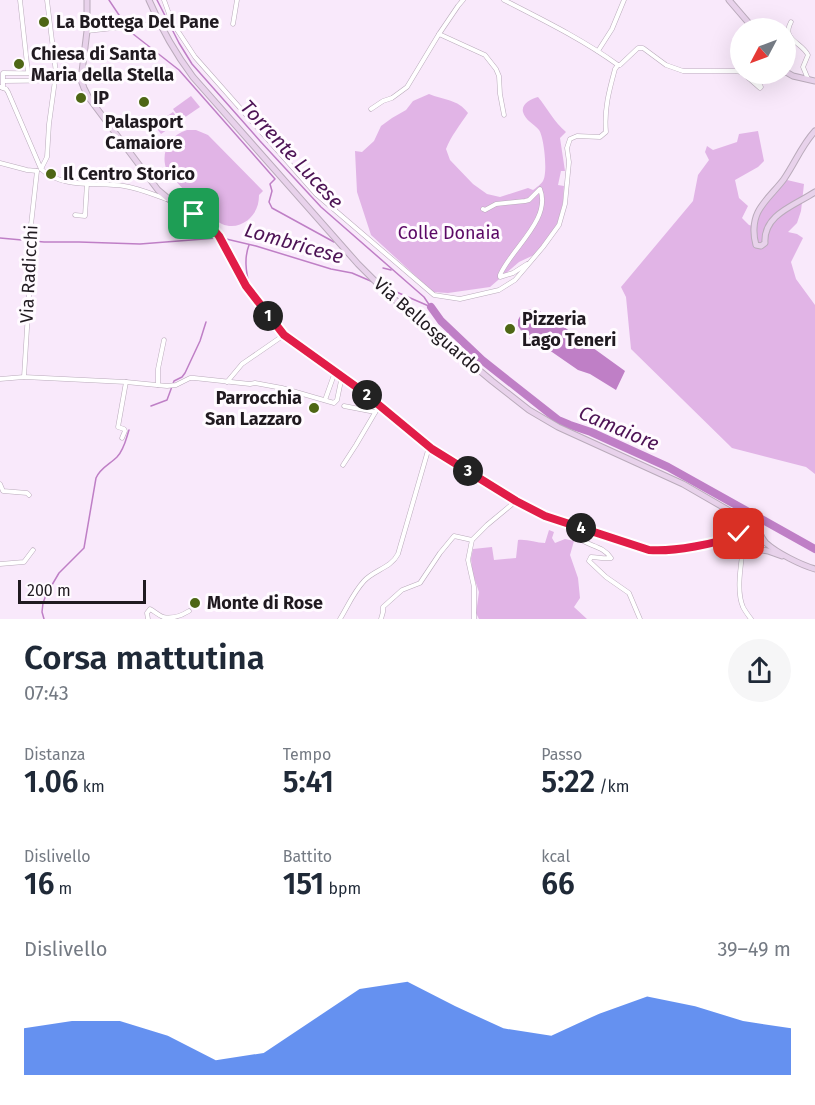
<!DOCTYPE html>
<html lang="it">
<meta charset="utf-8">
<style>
body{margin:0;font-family:"Fira Sans",sans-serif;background:#f6f6f7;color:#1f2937;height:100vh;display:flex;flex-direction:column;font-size:22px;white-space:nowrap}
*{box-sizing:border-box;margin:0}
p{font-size:20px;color:#747a83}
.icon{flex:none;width:33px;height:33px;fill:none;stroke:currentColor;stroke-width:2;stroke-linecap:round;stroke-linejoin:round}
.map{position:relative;height:619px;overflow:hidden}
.sheet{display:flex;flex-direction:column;background:#fff;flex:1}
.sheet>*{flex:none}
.needle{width:39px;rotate:229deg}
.buttons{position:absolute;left:730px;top:18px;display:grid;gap:12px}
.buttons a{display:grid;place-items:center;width:66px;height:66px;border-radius:50%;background:#fff;box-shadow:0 6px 24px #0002;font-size:30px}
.scale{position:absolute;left:18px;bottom:15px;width:128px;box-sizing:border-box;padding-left:6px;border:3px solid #201a20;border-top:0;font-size:16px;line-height:21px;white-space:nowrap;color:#201a20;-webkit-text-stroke:4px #fffbff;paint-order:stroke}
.pin{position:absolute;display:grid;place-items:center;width:51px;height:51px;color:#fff;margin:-26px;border-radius:12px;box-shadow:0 3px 9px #0006}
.km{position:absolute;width:30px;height:30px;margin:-15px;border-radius:50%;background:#222;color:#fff;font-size:16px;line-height:30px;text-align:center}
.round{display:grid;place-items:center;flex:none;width:63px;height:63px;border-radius:32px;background:#f6f6f7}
.head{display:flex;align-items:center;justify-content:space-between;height:102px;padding:0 24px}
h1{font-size:33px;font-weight:600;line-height:45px}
.stats{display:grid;grid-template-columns:repeat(3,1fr);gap:9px;height:102px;padding:6px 24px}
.stats div{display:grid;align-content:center}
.stats b{font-size:30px;font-weight:600}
.stats small{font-size:16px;font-weight:400}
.stats p{font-size:16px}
.chart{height:168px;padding:12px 24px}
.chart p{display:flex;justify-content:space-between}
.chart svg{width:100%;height:108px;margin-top:6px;fill:#2563eb;opacity:.7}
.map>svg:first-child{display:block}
</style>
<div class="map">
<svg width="815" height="619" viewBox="0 0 815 619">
<rect width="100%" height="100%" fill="#f9e9fb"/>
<!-- green -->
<g fill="#e1b4e6">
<path d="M429 94C443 100 458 99 468 113 460 125 451 136 446 149L450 160 473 184 487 194 500 197 528 188 533 190C536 188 541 184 543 181 548 173 544 137 539 130 534 124 525 120 523 112 521 104 531 99 538 97 548 109 554 122 566 132L560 138 565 171H561L558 185 564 186 563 202 558 222 551 234 534 255 519 262 490 287 448 293 433 292 371 235 357 192 355 151 362 152 374 141 381 126 392 118 406 110 413 101Z"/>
<polygon points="191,96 200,107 181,120 173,109"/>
<polygon points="173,112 180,121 161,134 154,125"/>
<path d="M187 130H196L208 135 263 191 259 195C259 205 256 213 248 220 240 226 231 228 222 224 211 220 176 182 167 171 160 154 168 136 187 130Z"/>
<polygon points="758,131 764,161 758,167 735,180 739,198 748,206 742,218 749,225 757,227 759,212 787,180 804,184 801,211 797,223 788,232 797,234 803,238 791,262 796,279 815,305 815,474 806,467 732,448 631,349 626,297 621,287 693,201 698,175 709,160 705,152 707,146 713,150 737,142 739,134"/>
<path d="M549 530 554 532 552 538 555 543 565 539 574 541 570 555 578 578 580 598 574 607 587 619H479L476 613 479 592 472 572 471 558 473 549 492 547 494 560 516 558 518 540C527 539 536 543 545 543Z"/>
</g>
<!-- water -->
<polygon fill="#bf7fc6" points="524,309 536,309 553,319 625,371 616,390 590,374 578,370 552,352 542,349 524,335 518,326 518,320"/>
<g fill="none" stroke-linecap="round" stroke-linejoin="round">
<!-- stream -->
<g stroke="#bf7fc6" stroke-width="1.5">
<polyline points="109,0 125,24"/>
<polyline points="157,0 179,43 192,64 260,141 321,207 424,297 430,306"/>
<polyline points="128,30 179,70 275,179 270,184 272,191 269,202 272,208 334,242"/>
<polyline points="0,238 44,242 79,242 140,244 217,238"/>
<polyline points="222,238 256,246 331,269 352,273 373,282"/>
<path d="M249 245C244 258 246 271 249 284"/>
<polyline points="383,268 391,270"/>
<polyline points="385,287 431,307"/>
<polyline points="151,406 167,400 174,381 182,377 185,373 200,341 206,322"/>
<path d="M44 619 42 612 43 603 46 595 59 573 84 548 96 478C100 468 110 464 117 457 124 450 126 439 129 430"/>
</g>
<!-- river -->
<polyline stroke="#bf7fc6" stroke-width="8" points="431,307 441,321 482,360 558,420 570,425 591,432 668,467 815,549"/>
<!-- street casing -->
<g stroke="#baabbb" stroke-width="5">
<g id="street">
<polyline points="20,0 28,73"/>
<path d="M164 0 172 22 195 57 316 194 434 295 460 299 499 290 515 280 543 247 559 225 565 204 569 162 567 148 570 139 577 136 600 137 606 132C604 109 609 91 615 69L618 65C582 39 543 20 504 0"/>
<path d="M791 22C781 40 802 42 808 55L803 67 808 79"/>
<polyline points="233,24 237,0"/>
<polyline points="87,31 159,23"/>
<polyline points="439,34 485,55 496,69 499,76 500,94 504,115"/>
<polyline points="598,51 612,29 624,0"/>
<polyline points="618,65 620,65 638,48 643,48 666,65 683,71 735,71 741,72"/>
<polyline points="744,74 760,88 761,87 757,79 758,74"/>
<polyline points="4,81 81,80"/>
<path d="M0 87 6 89 8 92 41 169C62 189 97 182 124 186 138 188 152 194 166 199"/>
<polyline points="3,88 3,73 81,74"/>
<polyline points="371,109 383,101 392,98 407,87 439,34 458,6 463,0"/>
<polyline points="0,163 27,170 37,171"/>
<polyline points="41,169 47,157 49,124 56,73 47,0"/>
<path d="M483 209 485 210 496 204 525 201 529 200 540 189C552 219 511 249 500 275V277L513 273 527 264"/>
<polyline points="75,215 85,216 87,183"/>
<polyline points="24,377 29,296 29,243 37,171"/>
<polyline points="0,379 24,377 126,382 167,386 176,385 190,378 194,378 250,384 255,383 282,388 334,403 337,400 342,376"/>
<polyline points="227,382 242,364 284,335"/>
<polyline points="158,385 158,369 164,340"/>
<polyline points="325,400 335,372"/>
<polyline points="344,406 375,412"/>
<polyline points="122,438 125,431 124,429 118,427 126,382"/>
<polyline points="343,465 356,445 379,406"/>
<polyline points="0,484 3,491 27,493 29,495"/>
<path d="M577 527C577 531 576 533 578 537 586 546 603 545 611 558 604 559 598 557 591 557L589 561 606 577 629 593 640 619"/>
<path d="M743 548C741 565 736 591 743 607 745 611 748 615 751 619"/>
<polyline points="0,564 24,562 33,550"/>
<path d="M148 619 147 613 150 609C154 611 158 615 163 617 173 619 181 616 189 611"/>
<path d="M340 619C348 606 353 593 364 581 374 570 391 568 398 554L429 447"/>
<polyline points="381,619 383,612 383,607 402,590 420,583 440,553 454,536 472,540"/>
<polyline points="474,619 474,587 468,560 472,540 487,525 516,501"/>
</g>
</g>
<!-- secondary casing -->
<g stroke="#baabbb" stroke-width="7">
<g id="secondary">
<path d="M87 0V31L81 80 84 88 89 98 158 190 171 201 194 214 214 229 223 243 246 287 284 335 362 391 432 449 516 501 545 516 649 550C670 552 711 545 731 538 738 535 743 527 750 527 759 528 761 538 766 543 777 553 801 565 815 569"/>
<path d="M149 0C161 28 175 53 193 77L358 264 388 294 492 381 529 410 558 427 683 484 735 514 753 527"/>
<polyline points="729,0 753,28"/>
<polyline points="786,72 793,76 815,81"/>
<path d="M815 131C802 145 795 163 784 179 776 190 764 200 758 212 753 222 753 235 756 245L761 246 765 243C763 214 796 205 815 192"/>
<polyline points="733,515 741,531"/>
<path d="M739 534C736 554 761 556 761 536"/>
<polyline points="755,549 768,551 782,556"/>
</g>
</g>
<!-- street -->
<use href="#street" stroke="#fff" stroke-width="4"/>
<!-- secondary -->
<use href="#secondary" stroke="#e8d2eb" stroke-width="5"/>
</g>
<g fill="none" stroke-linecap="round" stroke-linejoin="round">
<!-- route casing -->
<g stroke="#fff" stroke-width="12">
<path id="route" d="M194 214 213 229 219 236 246 286 284 335 362 391 432 449 516 501 545 516 649 550C672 552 718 544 739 534"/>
</g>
<!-- route -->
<use href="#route" stroke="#e11d48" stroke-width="8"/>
</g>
<!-- markers -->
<g fill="#4e6615" stroke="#fffbff" stroke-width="2">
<circle cx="44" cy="22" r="6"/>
<circle cx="19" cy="64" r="6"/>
<circle cx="81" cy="98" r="6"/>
<circle cx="144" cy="102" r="6"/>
<circle cx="51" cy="174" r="6"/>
<circle cx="510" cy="329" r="6"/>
<circle cx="314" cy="408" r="6"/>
<circle cx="195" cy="603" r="6"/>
</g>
<g text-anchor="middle" stroke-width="6" stroke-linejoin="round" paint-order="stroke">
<!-- poi labels -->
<g font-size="18" font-weight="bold" fill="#201a20" stroke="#fffbff" text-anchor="start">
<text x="56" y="28">La Bottega Del Pane</text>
<text x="31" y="60">Chiesa di Santa<tspan x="31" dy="21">Maria della Stella</tspan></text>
<text x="93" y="104">IP</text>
<text x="144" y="128" text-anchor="middle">Palasport<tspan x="144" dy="21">Camaiore</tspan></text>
<text x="63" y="180">Il Centro Storico</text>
<text x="522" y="325">Pizzeria<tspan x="522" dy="21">Lago Teneri</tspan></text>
<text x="302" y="404" text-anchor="end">Parrocchia<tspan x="302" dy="21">San Lazzaro</tspan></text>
<text x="207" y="609">Monte di Rose</text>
</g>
<!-- park labels -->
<g font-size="18" fill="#5b0865" stroke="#fffbff">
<text x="449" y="239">Colle Donaia</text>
</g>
<!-- street labels -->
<g font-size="18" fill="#201a20" stroke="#fffbff">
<text transform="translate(29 274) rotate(-87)" y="6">Via Radicchi</text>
<text transform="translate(428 326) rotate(41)" y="6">Via Bellosguardo</text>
</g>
<!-- water labels -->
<g font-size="20" font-style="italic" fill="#4d1355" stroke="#fffbff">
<text transform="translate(292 154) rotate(47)" y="7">Torrente Lucese</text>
<text transform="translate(294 243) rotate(16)" y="7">Lombricese</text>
<text transform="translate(619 428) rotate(23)" y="7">Camaiore</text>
</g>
</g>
</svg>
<div class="buttons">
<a><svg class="needle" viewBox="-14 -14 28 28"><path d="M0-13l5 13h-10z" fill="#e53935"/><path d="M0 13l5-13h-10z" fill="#747a83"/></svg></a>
</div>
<div class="scale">200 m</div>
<div class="pin" style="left:194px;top:214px;background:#1e9e55"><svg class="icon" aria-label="arrive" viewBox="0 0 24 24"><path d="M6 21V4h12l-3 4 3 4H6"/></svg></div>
<div class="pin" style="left:739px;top:534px;background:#d93025"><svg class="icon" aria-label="check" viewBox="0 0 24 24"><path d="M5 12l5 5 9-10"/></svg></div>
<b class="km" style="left:268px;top:316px">1</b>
<b class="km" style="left:367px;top:395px">2</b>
<b class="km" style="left:468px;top:471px">3</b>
<b class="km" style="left:581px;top:528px">4</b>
</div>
<section class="sheet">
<div class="head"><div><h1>Corsa mattutina</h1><p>07:43</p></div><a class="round"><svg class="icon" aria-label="share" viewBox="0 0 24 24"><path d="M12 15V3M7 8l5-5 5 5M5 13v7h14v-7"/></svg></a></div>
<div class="stats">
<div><p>Distanza</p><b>1.06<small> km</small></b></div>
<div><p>Tempo</p><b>5:41</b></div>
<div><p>Passo</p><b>5:22<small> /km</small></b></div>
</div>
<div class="stats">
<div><p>Dislivello</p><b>16<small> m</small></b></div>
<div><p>Battito</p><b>151<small> bpm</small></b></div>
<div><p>kcal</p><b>66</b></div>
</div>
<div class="chart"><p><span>Dislivello</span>39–49 m</p>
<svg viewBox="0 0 160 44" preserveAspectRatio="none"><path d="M0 44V25L10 22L20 22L30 28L40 38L50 35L60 22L70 9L80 6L90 16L100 25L110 28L120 19L130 12L140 16L150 22L160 25V44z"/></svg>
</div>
</section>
